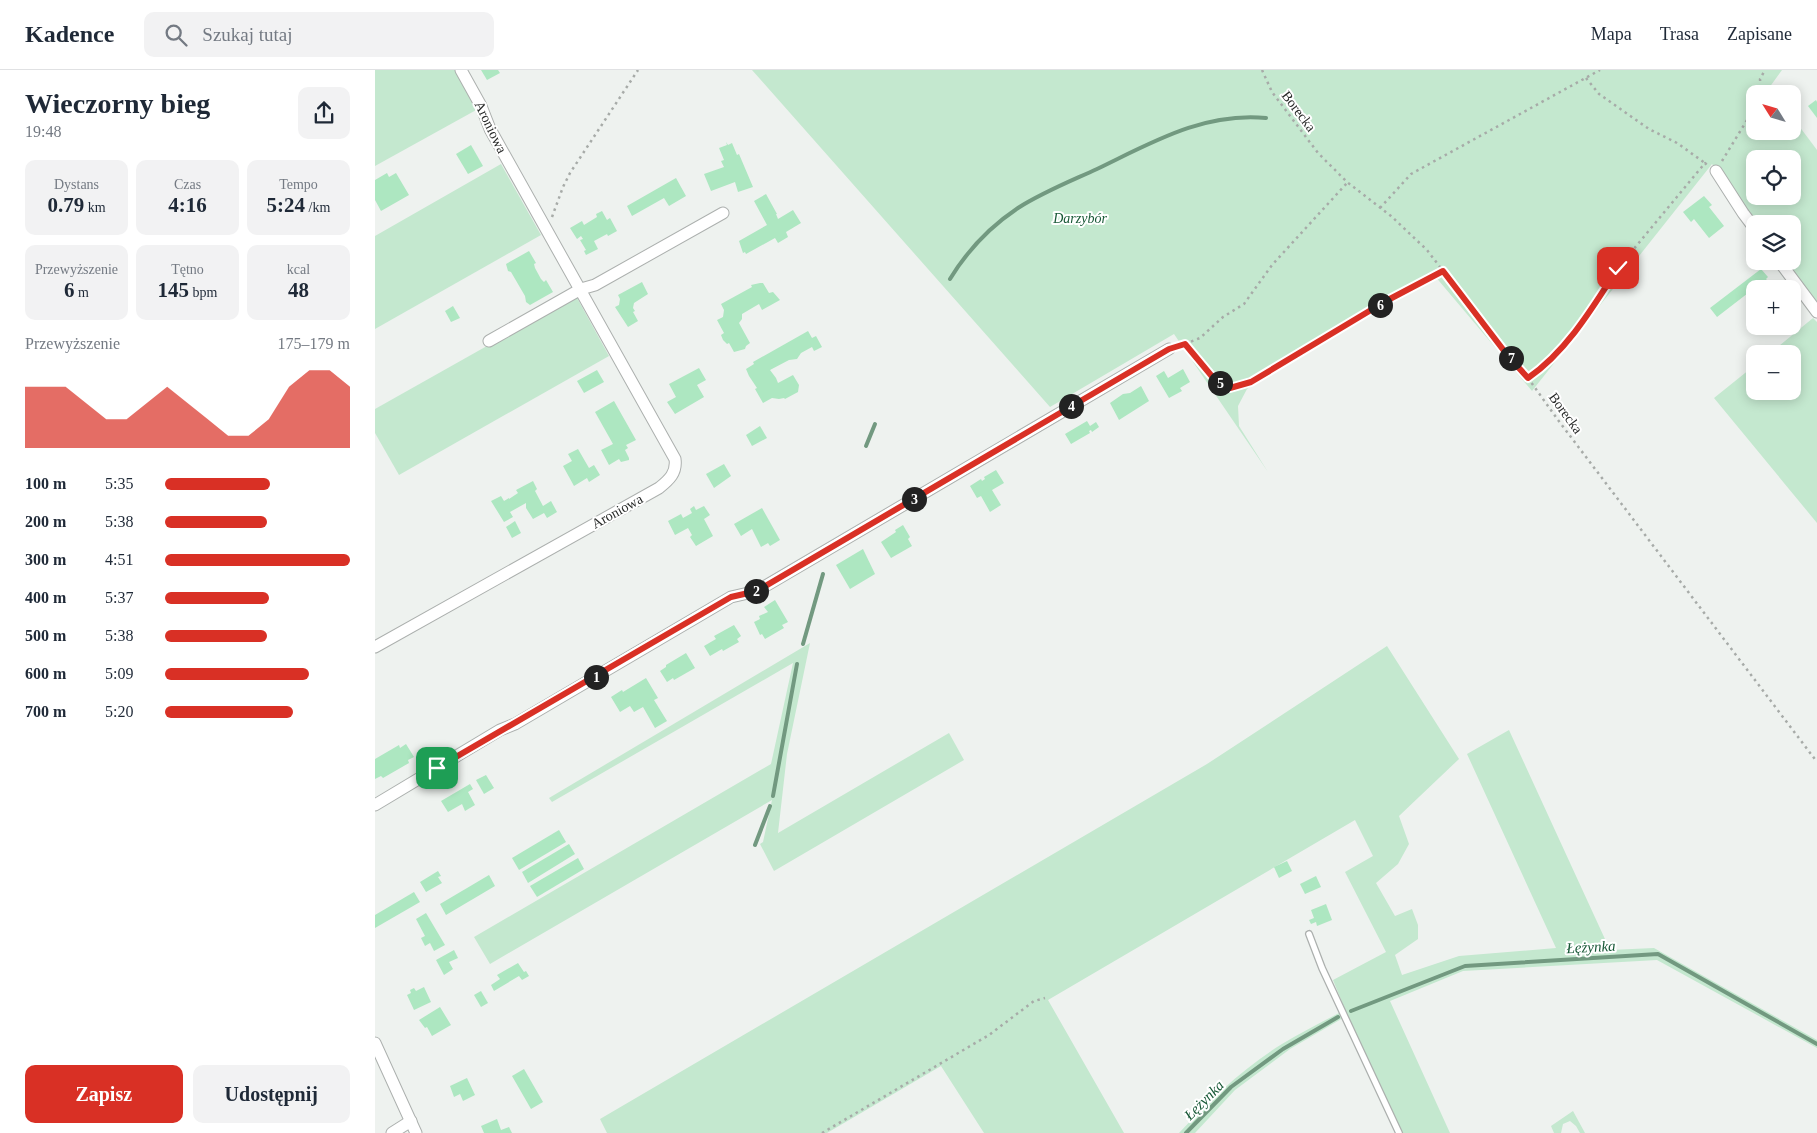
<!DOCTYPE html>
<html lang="pl">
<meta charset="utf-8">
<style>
body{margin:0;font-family:Georgia,serif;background:#f2f2f3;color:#1f2937;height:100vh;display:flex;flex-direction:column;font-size:19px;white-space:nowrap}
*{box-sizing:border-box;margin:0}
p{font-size:16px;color:#747a83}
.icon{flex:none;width:28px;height:28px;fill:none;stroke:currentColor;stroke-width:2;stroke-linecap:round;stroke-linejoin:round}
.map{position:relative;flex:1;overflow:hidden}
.panel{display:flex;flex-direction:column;background:#fff;width:375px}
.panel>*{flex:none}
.needle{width:32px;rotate:307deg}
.tools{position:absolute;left:1371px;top:15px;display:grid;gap:10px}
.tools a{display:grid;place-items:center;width:55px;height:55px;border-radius:10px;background:#fff;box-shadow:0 2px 12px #0003;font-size:25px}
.pin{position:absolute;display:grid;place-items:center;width:42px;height:42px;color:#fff;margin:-21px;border-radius:10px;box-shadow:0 2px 8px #0006}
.km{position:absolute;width:25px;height:25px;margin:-12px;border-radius:50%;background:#222;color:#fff;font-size:14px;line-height:25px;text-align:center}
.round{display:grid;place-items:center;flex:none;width:52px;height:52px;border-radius:10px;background:#f2f2f3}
.head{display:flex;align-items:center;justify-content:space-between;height:85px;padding:0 25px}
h1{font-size:28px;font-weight:600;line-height:38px}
.stats{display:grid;grid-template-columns:repeat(3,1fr);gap:8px;height:85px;padding:5px 25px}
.stats div{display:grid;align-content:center;border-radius:10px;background:#f2f2f3;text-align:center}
.stats b{font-size:21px;font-weight:600}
.stats small{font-size:14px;font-weight:400}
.stats p{font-size:14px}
.chart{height:140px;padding:10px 25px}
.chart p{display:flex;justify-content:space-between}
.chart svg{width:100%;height:90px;margin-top:5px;fill:#d93025;opacity:.7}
.cta{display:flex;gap:10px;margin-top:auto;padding:10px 25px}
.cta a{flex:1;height:58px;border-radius:10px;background:#d93025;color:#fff;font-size:20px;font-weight:600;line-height:58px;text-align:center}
.cta a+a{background:#f2f2f3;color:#1f2937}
ul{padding:0 25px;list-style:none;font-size:16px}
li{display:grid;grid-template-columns:80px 60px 1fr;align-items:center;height:38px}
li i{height:12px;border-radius:6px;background:#d93025}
header{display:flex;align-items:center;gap:30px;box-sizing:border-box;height:70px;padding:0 25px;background:#fff;border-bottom:1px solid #e0e1e3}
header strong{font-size:24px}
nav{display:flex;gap:28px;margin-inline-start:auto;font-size:18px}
.search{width:350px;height:45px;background:#f2f2f3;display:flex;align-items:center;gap:12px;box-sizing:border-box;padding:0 18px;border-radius:10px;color:#747a83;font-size:19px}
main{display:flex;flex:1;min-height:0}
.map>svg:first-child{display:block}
</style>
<header>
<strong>Kadence</strong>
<div class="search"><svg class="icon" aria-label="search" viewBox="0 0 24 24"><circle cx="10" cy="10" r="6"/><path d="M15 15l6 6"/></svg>Szukaj tutaj</div>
<nav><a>Mapa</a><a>Trasa</a><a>Zapisane</a></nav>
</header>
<main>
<section class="panel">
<div class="head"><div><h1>Wieczorny bieg</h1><p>19:48</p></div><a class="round"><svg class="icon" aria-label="share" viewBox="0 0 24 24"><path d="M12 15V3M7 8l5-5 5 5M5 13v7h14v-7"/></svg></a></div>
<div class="stats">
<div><p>Dystans</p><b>0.79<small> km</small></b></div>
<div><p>Czas</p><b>4:16</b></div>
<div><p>Tempo</p><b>5:24<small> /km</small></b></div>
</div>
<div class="stats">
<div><p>Przewyższenie</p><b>6<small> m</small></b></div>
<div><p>Tętno</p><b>145<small> bpm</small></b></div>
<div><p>kcal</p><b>48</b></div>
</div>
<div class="chart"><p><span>Przewyższenie</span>175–179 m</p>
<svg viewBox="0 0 160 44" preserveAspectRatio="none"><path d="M0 44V14L10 14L20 14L30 22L40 30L50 30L60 22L70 14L80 22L90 30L100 38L110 38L120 30L130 14L140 6L150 6L160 14V44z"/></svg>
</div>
<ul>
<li><b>100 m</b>5:35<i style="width:57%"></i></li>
<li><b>200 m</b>5:38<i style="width:55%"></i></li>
<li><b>300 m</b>4:51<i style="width:100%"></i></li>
<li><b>400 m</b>5:37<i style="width:56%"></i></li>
<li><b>500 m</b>5:38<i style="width:55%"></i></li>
<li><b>600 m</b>5:09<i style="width:78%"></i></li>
<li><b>700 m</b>5:20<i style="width:69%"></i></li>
</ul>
<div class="cta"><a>Zapisz</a><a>Udostępnij</a></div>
</section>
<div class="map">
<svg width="1442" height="1063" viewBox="0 0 1442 1063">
<rect width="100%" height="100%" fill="#eef2ef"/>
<!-- green -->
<g fill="#c4e8cf" fill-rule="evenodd">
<polygon points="0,0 81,0 103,39 0,96"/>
<path d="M377 0H1407L1394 18 1399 24H1380V61H1418V48L1442 80V234L1410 191H1418V154H1382L1337 94 1157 321 1059 205 905 296 872 319 863 336 864 356 893 402 799 264 675 337ZM1380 89H1418V126H1380Z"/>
<polygon points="126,94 166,165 0,259 0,166"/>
<polygon points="201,226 234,286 24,405 0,363 0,339"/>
<polygon points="1438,248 1442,252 1442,453 1339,328 1380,295 1380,321 1418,321 1418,284 1394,284"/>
<polygon points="435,573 412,684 403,763 574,663 589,690 399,801 385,774 388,772 397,730 115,894 99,867 396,694 418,593 177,732 174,728"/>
<polygon points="1012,576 1084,689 1024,746 1034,774 1023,794 1001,813 1020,846 1037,839 1043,855 1043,869 1020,885 1027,905 1084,886 1181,878 1092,684 1134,660 1235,880 1279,878 1442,970 1442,978 1282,890 1088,901 1015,931 1075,1063 1027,1063 973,947 958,910 1011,882 970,802 998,786 980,750 673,930 749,1063 609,1063 566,996 452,1063 232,1063 225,1049 832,694"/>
<path d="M964 943 968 948 915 979 860 1020 820 1063H804C835 1030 868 998 907 974 925 963 945 953 964 943Z"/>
<polygon points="1198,1041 1210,1063 1205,1063 1201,1056 1195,1051 1188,1054 1186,1063 1179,1063 1176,1056"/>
</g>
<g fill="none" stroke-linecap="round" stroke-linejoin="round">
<!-- stream -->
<g stroke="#729980" stroke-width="4">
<path d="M575 209C592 181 616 156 643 138 668 122 696 111 722 99 776 73 828 42 891 48"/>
<polyline points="491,376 500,354"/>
<polyline points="428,574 448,504"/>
<polyline points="398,726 422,594"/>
<polyline points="380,775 395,736"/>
<polyline points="976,941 1090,896 1283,884 1442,974"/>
<polyline points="811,1063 856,1017 908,979 963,947"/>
</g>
</g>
<!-- building -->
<g fill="#ade7c1">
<polygon points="106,0 123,0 125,3 112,10"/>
<polygon points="1441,30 1442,32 1442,48 1433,36"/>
<polygon points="351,72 353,75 357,73 362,85 364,84 378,117 363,122 360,112 336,121 329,104 349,97 346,91 349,90 344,78 352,75"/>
<polygon points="96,75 108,96 93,104 81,84"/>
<polygon points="12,103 14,107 21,103 34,125 6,141 0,130 0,110"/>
<polygon points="301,108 311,126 294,136 289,128 257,146 252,136"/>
<polygon points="391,124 402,144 401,144 403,149 418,140 426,153 411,162 413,167 403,173 400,168 371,184 370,182 368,183 364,171 392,155 379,131"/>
<polygon points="1329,126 1337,135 1334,137 1349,156 1334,168 1319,149 1316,152 1308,142"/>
<polygon points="227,141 232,150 235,148 242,161 233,166 232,164 219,171 223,179 211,185 209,181 211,180 205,170 208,169 206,166 202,169 195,158 207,151 209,155 222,147 221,144"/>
<polygon points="154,181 161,193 159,194 160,198 166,209 169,212 171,210 178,222 155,235 151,232 150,226 136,202 133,201 131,194"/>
<polygon points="1386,199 1393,207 1391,209 1398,217 1399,216 1401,219 1380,219 1380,224 1377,220 1342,247 1335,238"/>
<polygon points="267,212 273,224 259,233 258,238 260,241 258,242 263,251 253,257 240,237 244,235 245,229 243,225"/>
<polygon points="385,213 388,213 394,223 398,222 405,230 387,240 384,234 367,244 367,249 364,253 375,273 371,276 370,279 359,282 354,273 352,274 348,270 346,265 349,263 342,250 348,247 349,240 346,234 377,217 376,215"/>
<polygon points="78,236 85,248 76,252 70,241"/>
<polygon points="433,261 437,268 441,266 447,277 439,281 437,277 426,283 422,289 414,290 395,300 401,308 403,313 418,305 424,315 423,322 410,329 409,328 404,329 397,328 388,333 380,319 382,318 374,306 371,299 379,294 378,292"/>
<polygon points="324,298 331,310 322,315 329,327 300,344 292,332 301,327 294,314"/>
<polygon points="808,299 815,312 805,318 807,321 794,328 781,306 789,301 793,308"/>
<polygon points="222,300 229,312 209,323 202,311"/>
<polygon points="766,316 774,331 744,350 735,333 748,324 755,323"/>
<polygon points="239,331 261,370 251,375 253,378 250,380 254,388 254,390 246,392 244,389 234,395 226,380 238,374 220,342"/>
<polygon points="712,351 715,356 721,352 724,357 717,362 716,360 714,361 715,363 696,374 690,364"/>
<polygon points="385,356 392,368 377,376 371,365"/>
<polygon points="203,379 214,398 219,395 225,405 214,412 212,408 199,416 188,396 197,391 193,384"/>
<polygon points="349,394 356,406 339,418 331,404"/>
<polygon points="621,400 629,413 617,420 626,435 615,442 606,426 602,428 595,416 606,409 607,411 610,409 609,407"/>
<polygon points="158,411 162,419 160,421 168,436 176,431 182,442 172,448 169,443 158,449 151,438 151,433 135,442 138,447 129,452 116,431 126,426 129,431 134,428 134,429 143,423 141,420"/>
<polygon points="319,436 321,440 329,436 335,445 329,449 338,466 321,476 315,467 317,465 313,458 300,465 293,451 306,444 308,448 317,443 315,439"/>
<polygon points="387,438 405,470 395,476 393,473 386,477 377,459 366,466 359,454"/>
<polygon points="140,451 146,463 137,468 131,457"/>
<polygon points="528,455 535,467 533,469 537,476 516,488 506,472 521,462 520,460"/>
<polygon points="488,479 500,504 475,519 461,495"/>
<polygon points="400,530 413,552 407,555 409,558 390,569 387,564 385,565 379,552 385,549 384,546 393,542 389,537"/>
<polygon points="359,555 366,566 362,569 364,572 348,581 347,579 335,586 329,576 341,569 339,566"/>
<polygon points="311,583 320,598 299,610 298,608 292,612 285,601 291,597 291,595"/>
<polygon points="271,608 283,628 279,630 292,651 280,658 268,637 259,642 255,636 245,642 236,627 247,620 248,622"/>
<polygon points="31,674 39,687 33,690 34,693 8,708 6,706 0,709 0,689 24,675 25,678"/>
<polygon points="111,705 119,718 109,724 101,710"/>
<polygon points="95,714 98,719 93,722 100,735 90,741 87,734 73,742 66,731"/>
<polygon points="184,760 191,772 144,800 137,788"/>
<polygon points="194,774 200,784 153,813 147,802"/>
<polygon points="203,788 209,799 162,827 155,816"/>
<polygon points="912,791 917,801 904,808 899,797"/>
<polygon points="63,801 66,806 63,807 67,813 51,822 45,812"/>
<polygon points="114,805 120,816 71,845 65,834"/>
<polygon points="941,806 946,817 930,824 925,814"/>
<polygon points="39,822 45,832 0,858 0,845"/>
<polygon points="951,834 957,850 942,856 941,852 936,854 934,850 939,848 936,840"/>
<polygon points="51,843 70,875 59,881 55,873 50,876 46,868 50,866 41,849"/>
<polygon points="79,880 83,888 74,892 78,899 69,905 61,890"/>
<polygon points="143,893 149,902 151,901 154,906 147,910 144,906 119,921 116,915 125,909 122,905"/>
<polygon points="49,917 56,932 39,940 32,925 36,923 35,920 39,918 41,921"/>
<polygon points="106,921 113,933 106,937 99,925"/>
<polygon points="65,937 76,955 57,966 52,957 50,958 44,950"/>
<polygon points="149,999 168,1032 156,1039 137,1006"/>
<polygon points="92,1008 100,1025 88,1031 85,1024 79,1027 75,1016"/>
<polygon points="122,1049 126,1060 134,1057 137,1063 109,1063 106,1056"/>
</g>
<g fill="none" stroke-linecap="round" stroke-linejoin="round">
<!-- lane casing -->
<g stroke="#acb0ae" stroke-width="8">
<polyline id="lane" points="934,864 947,898 1024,1063"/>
</g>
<!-- street casing -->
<g stroke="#acb0ae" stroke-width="13">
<g id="street">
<polyline points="1341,101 1368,143 1380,159"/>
<polyline points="1404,191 1442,242"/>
<polyline points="114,271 206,219 220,215 348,143"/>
<path d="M0 577 284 418C294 410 302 403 300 389L115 59 106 36 86 0"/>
<polyline points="0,735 125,660 140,654 356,527 382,521 794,279"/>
<polyline points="0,973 41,1063"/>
<polyline points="17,1063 36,1051"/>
</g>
</g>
<!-- path -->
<g stroke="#a7aba8" stroke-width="2.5" stroke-dasharray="2.5 4" stroke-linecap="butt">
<polyline points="887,0 897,22 943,83 972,112 1016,146 1052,180 1133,286 1153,308 1183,350 1442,692"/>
<polyline points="1211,8 1224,24 1274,59 1302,73 1330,93"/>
<polyline points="1386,24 1385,9 1390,0"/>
<polyline points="1347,91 1380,37"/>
<polyline points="1005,138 1036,104 1225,0"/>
<polyline points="177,147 188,117 195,103 263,0"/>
<polyline points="810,274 825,268 848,247 869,234 897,195 972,113"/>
<polyline points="804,276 810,274 840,310 855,318 876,312 1011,231 1068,201"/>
<polyline points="1153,308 1176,291 1217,239 1243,198 1330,93 1332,95"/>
<polyline points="447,1063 614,965 659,931 670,928"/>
</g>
<!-- lane -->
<use href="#lane" stroke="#fff" stroke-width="5.5"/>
<!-- street -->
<use href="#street" stroke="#fff" stroke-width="11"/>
</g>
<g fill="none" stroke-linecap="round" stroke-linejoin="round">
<!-- route casing -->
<g stroke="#fff" stroke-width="10">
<path id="route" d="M62 698 356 527 382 521 794 279 810 274 840 310 855 318 876 312 1011 231 1068 201 1133 286 1153 308C1192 281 1218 237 1243 198"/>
</g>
<!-- route -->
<use href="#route" stroke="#d93025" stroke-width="6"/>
</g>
<g text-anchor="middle" stroke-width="4" stroke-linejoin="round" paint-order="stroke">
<!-- street labels -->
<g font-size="14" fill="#282a29" stroke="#fff">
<text transform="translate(924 41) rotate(53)" y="5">Borecka</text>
<text transform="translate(116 57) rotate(64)" y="5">Aroniowa</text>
<text transform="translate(1191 343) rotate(54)" y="5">Borecka</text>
<text transform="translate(242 441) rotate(-29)" y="5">Aroniowa</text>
</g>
<!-- park labels -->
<g font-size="14" font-style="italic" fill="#195937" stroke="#fff">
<text x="705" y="153">Darzybór</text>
</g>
<!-- water labels -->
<g font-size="15" font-style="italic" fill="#165735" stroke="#fff">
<text transform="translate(1216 877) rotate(-3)" y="5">Łężynka</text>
<text transform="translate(829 1030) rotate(-45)" y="5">Łężynka</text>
</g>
</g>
</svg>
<div class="tools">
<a><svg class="needle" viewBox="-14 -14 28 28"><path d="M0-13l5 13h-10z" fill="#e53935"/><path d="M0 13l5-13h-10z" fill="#747a83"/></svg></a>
<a><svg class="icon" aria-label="locate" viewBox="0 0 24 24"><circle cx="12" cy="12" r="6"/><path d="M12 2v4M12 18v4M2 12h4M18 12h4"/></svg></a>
<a><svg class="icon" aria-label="layers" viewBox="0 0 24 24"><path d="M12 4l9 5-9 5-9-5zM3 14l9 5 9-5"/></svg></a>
<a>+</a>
<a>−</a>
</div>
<div class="pin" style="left:62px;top:698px;background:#1e9e55"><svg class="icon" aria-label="arrive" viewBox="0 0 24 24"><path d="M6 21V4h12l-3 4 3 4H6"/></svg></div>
<div class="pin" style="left:1243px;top:198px;background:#d93025"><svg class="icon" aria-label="check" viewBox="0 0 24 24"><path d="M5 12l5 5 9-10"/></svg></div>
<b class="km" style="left:221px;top:607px">1</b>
<b class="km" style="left:381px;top:521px">2</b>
<b class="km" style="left:539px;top:429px">3</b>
<b class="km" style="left:696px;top:336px">4</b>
<b class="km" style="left:845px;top:313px">5</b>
<b class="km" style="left:1005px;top:235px">6</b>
<b class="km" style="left:1136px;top:288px">7</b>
</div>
</main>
